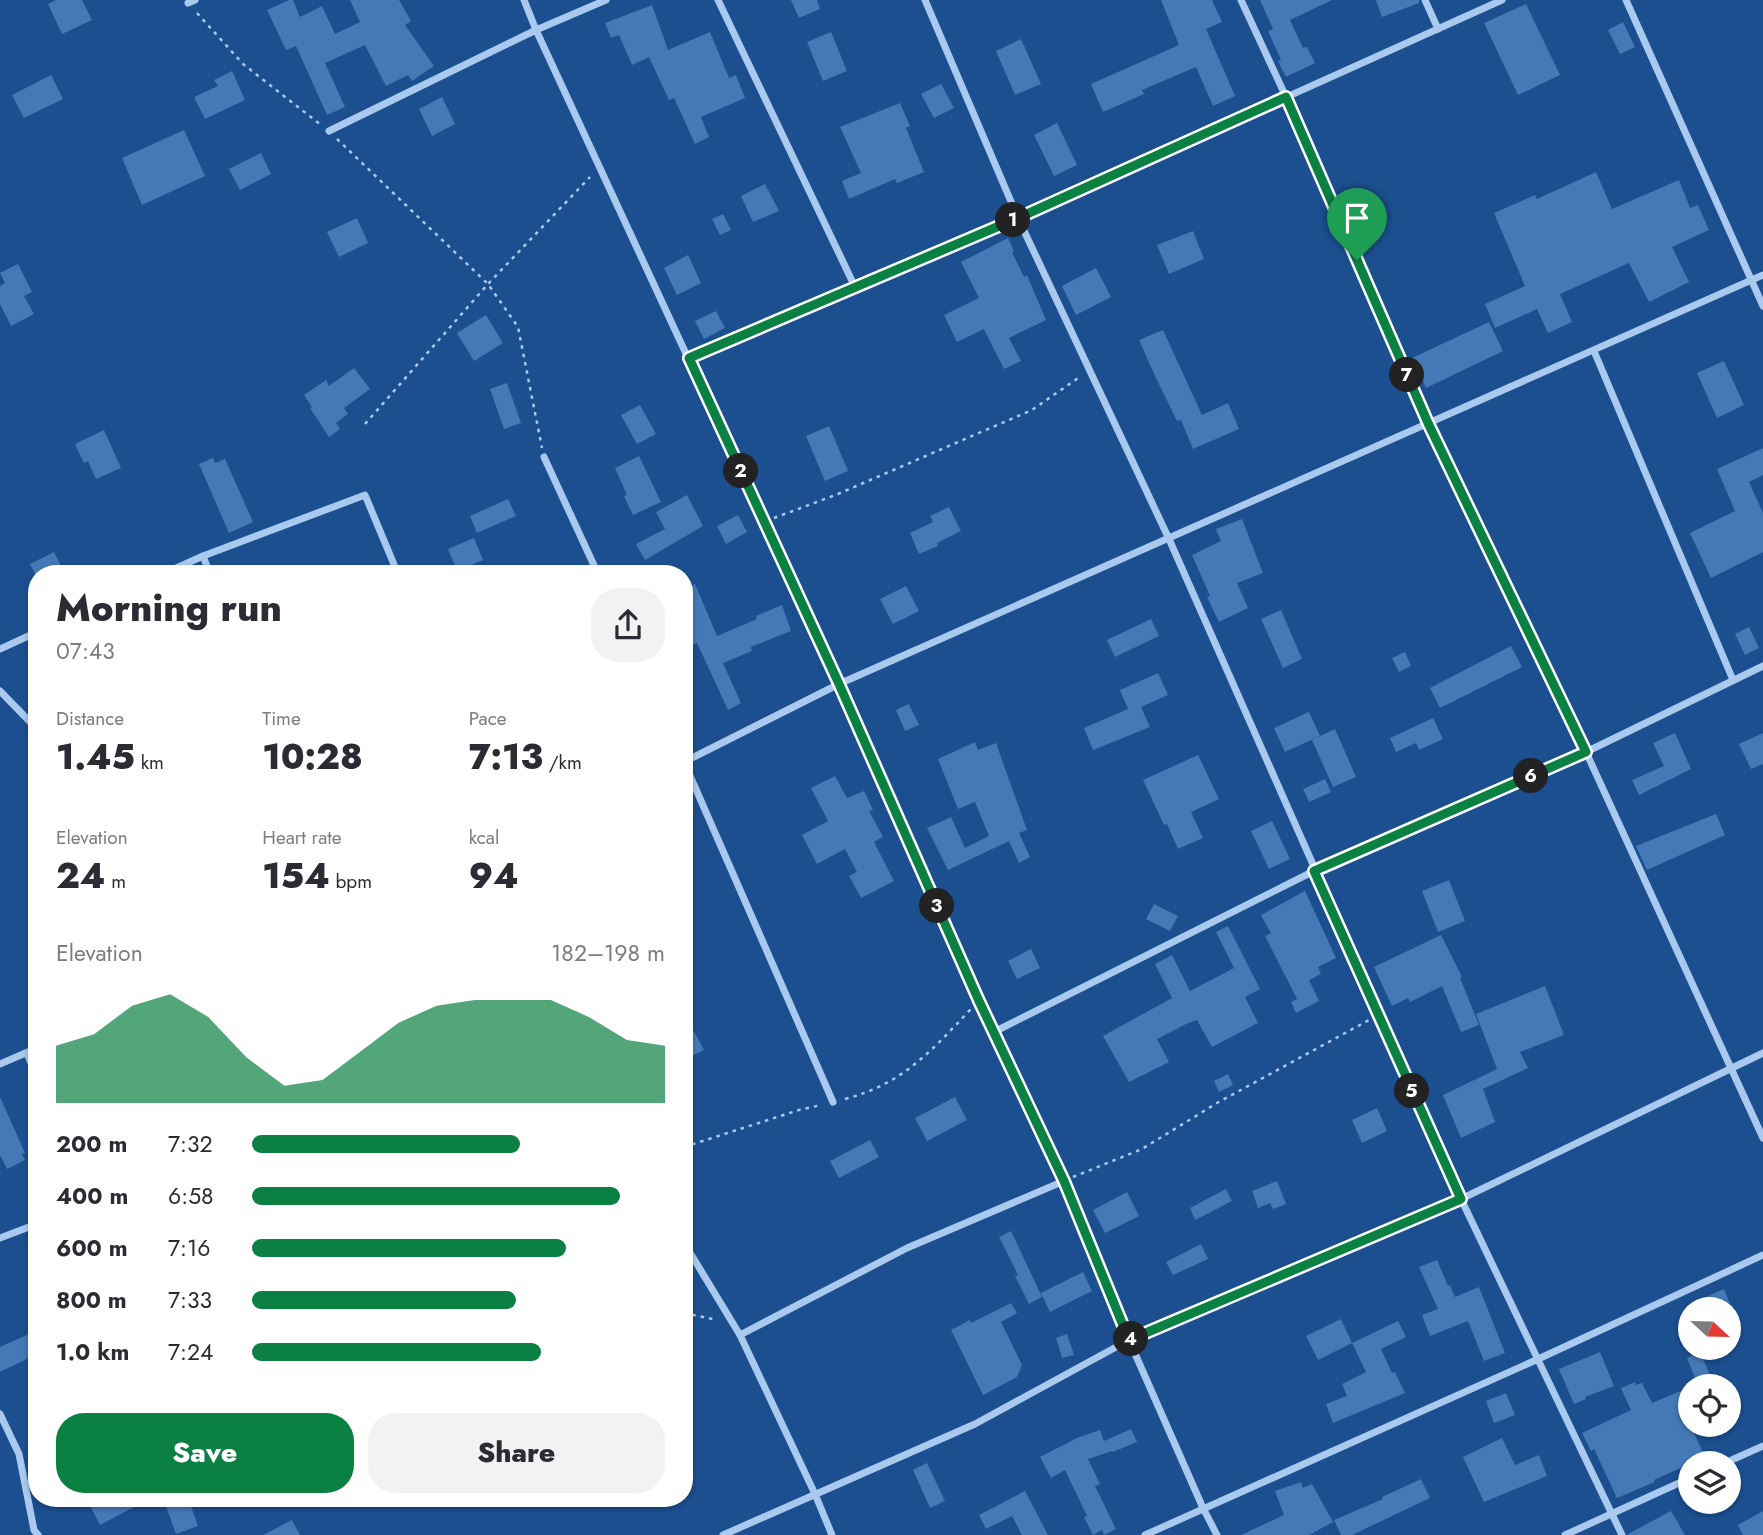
<!DOCTYPE html>
<meta charset="utf-8">
<style>
body{margin:0;font-family:Jost,sans-serif;background:#f2f2f3;color:#2b2b33;height:100vh;display:flex;flex-direction:column;font-size:26px;white-space:nowrap}
*{box-sizing:border-box;margin:0}
p{font-size:23px;color:#7c7c81}
.icon{flex:none;width:38px;height:38px;fill:none;stroke:currentColor;stroke-width:2;stroke-linecap:round;stroke-linejoin:round}
.map{position:relative;flex:1;overflow:hidden}
.details{position:absolute;left:28px;top:565px;width:665px;height:942px;display:flex;flex-direction:column;background:#fff;border-radius:28px;box-shadow:0 2px 5px #0004}
.details>*{flex:none}
.needle{width:46px;rotate:112deg}
.tools{position:absolute;left:1678px;top:1297px;display:grid;gap:14px}
.tools a{display:grid;place-items:center;width:63px;height:63px;border-radius:50%;background:#fff;box-shadow:0 2px 5px #0004;font-size:35px}
.pin{position:absolute;display:grid;place-items:center;width:60px;height:60px;color:#fff;margin:-72px -30px;border-radius:50% 50% 50% 0;rotate:-45deg;box-shadow:0 0 7px #0007}
.pin .icon{rotate:45deg}
.km{position:absolute;width:35px;height:35px;margin:-18px;border-radius:50%;background:#222;color:#fff;font-size:19px;line-height:35px;text-align:center}
.round{display:grid;place-items:center;flex:none;width:74px;height:74px;border-radius:28px;background:#f2f2f3}
.headline{display:flex;align-items:center;justify-content:space-between;height:119px;padding:0 28px}
h1{font-size:38px;font-weight:800;line-height:52px}
.figures{display:grid;grid-template-columns:repeat(3,1fr);gap:10px;height:119px;padding:7px 28px}
.figures div{display:grid;align-content:center}
.figures b{font-size:35px;font-weight:800}
.figures small{font-size:19px;font-weight:400}
.figures p{font-size:19px}
.chart{height:196px;padding:14px 28px}
.chart p{display:flex;justify-content:space-between}
.chart svg{width:100%;height:126px;margin-top:7px;fill:#0b8043;opacity:.7}
.action{display:flex;gap:14px;margin-top:auto;padding:14px 28px}
.action a{flex:1;height:80px;border-radius:28px;background:#0b8043;color:#fff;font-size:28px;font-weight:800;line-height:80px;text-align:center}
.action a+a{background:#f2f2f3;color:#2b2b33}
ul{padding:0 28px;list-style:none;font-size:23px}
li{display:grid;grid-template-columns:112px 84px 1fr;align-items:center;height:52px}
li i{height:18px;border-radius:9px;background:#0b8043}
.map>svg:first-child{display:block}
</style>
<div class="map">
<svg width="1763" height="1535" viewBox="0 0 1763 1535">
<rect width="100%" height="100%" fill="#1b4f8f"/>
<!-- building -->
<g fill="#4478b7">
<polygon points="56,0 82,0 92,20 62,34 48,4"/>
<polygon points="289,0 293,0 300,17 322,6 335,34 360,22 350,0 399,0 411,21 405,25 434,66 412,81 408,75 386,86 365,45 325,63 345,107 327,115 296,46 286,50 267,10"/>
<polygon points="791,0 817,0 820,9 799,18"/>
<polygon points="1161,0 1212,0 1222,22 1206,29 1235,96 1213,106 1196,67 1142,90 1144,94 1103,112 1091,84 1179,45"/>
<polygon points="1260,0 1332,0 1290,20 1303,48 1307,47 1315,63 1286,77 1278,61 1281,60 1268,31 1273,29"/>
<polygon points="1376,0 1419,0 1419,3 1382,17"/>
<polygon points="1526,4 1560,75 1518,95 1484,23"/>
<polygon points="652,5 668,50 710,32 729,78 736,75 745,98 701,117 709,137 695,144 674,98 669,100 649,57 632,65 619,35 611,38 605,23"/>
<polygon points="1623,22 1635,47 1620,54 1608,30"/>
<polygon points="831,32 847,71 823,81 807,42"/>
<polygon points="1021,39 1041,84 1015,95 996,51"/>
<polygon points="232,71 245,100 205,119 194,97 218,86 214,80"/>
<polygon points="51,75 63,99 24,118 12,95"/>
<polygon points="941,84 954,108 934,118 921,94"/>
<polygon points="442,97 455,124 432,136 419,109"/>
<polygon points="900,103 910,126 906,128 924,172 897,183 895,179 849,199 842,181 861,173 840,127"/>
<polygon points="1057,123 1077,165 1054,176 1034,135"/>
<polygon points="184,130 205,176 142,205 122,158"/>
<polygon points="261,153 271,174 240,190 229,169"/>
<polygon points="1596,172 1612,209 1679,180 1690,208 1698,205 1709,230 1672,247 1689,282 1649,302 1629,263 1560,294 1572,322 1548,333 1537,309 1495,328 1485,304 1525,286 1494,213 1535,195 1537,199"/>
<polygon points="765,184 779,211 753,222 741,196"/>
<polygon points="723,214 731,230 720,235 712,219"/>
<polygon points="357,218 368,243 339,257 327,232"/>
<polygon points="1193,231 1204,259 1169,274 1157,245"/>
<polygon points="1008,238 1014,251 1012,252 1024,277 1027,275 1046,320 1009,338 1021,361 1004,369 984,329 957,342 944,315 979,298 961,262"/>
<polygon points="688,255 701,283 677,295 664,268"/>
<polygon points="18,264 32,292 24,296 34,314 11,326 0,304 0,286 5,283 0,273"/>
<polygon points="1096,268 1111,297 1076,315 1062,286"/>
<polygon points="716,311 725,328 704,339 695,321"/>
<polygon points="486,315 503,343 474,361 457,333"/>
<polygon points="1489,322 1503,351 1426,388 1412,358"/>
<polygon points="1163,330 1202,415 1228,403 1239,429 1193,449 1181,420 1177,421 1156,378 1139,340"/>
<polygon points="1724,361 1744,405 1717,418 1697,373"/>
<polygon points="354,368 370,389 344,408 348,414 336,423 340,429 329,437 310,408 312,407 304,395 326,380 329,386"/>
<polygon points="507,383 521,423 504,429 490,389"/>
<polygon points="640,405 656,434 637,444 621,415"/>
<polygon points="829,426 848,471 825,481 806,436"/>
<polygon points="104,430 121,468 96,479 88,461 84,463 75,444"/>
<polygon points="1763,448 1763,475 1749,482 1763,513 1763,552 1711,578 1690,533 1735,511 1717,469"/>
<polygon points="639,456 661,502 633,515 624,496 627,495 615,468"/>
<polygon points="213,458 215,463 225,459 253,522 229,533 199,464"/>
<polygon points="687,495 703,526 645,560 636,544 665,529 656,512"/>
<polygon points="508,499 516,516 477,533 470,516"/>
<polygon points="949,507 961,531 937,543 938,546 919,554 910,533 933,522 930,516"/>
<polygon points="738,515 747,532 726,544 717,526"/>
<polygon points="1242,519 1263,573 1237,583 1248,608 1219,622 1207,597 1210,596 1192,555 1221,541 1216,529"/>
<polygon points="474,538 483,560 457,571 448,549"/>
<polygon points="54,552 65,574 35,574 30,564"/>
<polygon points="695,584 717,636 757,619 756,616 782,605 791,631 751,647 752,651 723,663 741,703 728,710 697,643 684,649 684,589"/>
<polygon points="906,586 919,611 893,624 880,599"/>
<polygon points="1281,610 1302,659 1283,668 1261,619"/>
<polygon points="1151,619 1159,636 1115,657 1107,640"/>
<polygon points="1749,627 1759,648 1745,655 1735,634"/>
<polygon points="1511,646 1522,667 1440,708 1430,688"/>
<polygon points="1405,652 1411,666 1399,672 1392,658"/>
<polygon points="1158,673 1168,695 1141,707 1150,727 1093,750 1084,728 1128,709 1120,690"/>
<polygon points="909,704 919,725 905,731 896,710"/>
<polygon points="1309,712 1320,736 1285,752 1274,728"/>
<polygon points="1433,718 1443,739 1419,750 1416,743 1396,752 1390,738"/>
<polygon points="1335,729 1356,777 1333,787 1312,740"/>
<polygon points="1675,733 1691,769 1639,795 1632,780 1664,766 1653,743"/>
<polygon points="1763,733 1763,764 1751,769 1739,744"/>
<polygon points="975,742 978,750 996,743 1027,830 1019,833 1030,857 1019,863 1009,841 948,870 927,828 951,817 965,848 989,836 975,802 958,809 938,759"/>
<polygon points="1198,755 1219,799 1191,812 1203,838 1178,849 1167,824 1164,825 1143,780"/>
<polygon points="835,776 847,798 864,791 873,810 869,811 883,837 874,842 894,881 861,898 849,876 857,872 845,849 817,864 802,835 828,821 811,788"/>
<polygon points="1325,779 1331,792 1309,802 1303,789"/>
<polygon points="1716,814 1725,835 1647,870 1636,846"/>
<polygon points="1272,821 1290,859 1269,869 1251,831"/>
<polygon points="1449,880 1465,921 1438,932 1422,891"/>
<polygon points="1305,891 1336,958 1318,967 1321,974 1309,980 1319,1001 1296,1013 1291,1002 1297,999 1265,936 1271,933 1261,915"/>
<polygon points="1154,904 1178,916 1170,931 1146,919"/>
<polygon points="1228,926 1260,989 1245,997 1258,1023 1212,1047 1197,1020 1186,1024 1157,1039 1169,1062 1129,1082 1103,1036 1172,998 1155,964 1172,955 1190,991 1234,968 1216,932"/>
<polygon points="1441,935 1462,977 1460,978 1479,1025 1461,1032 1442,986 1410,1002 1408,998 1392,1006 1374,967"/>
<polygon points="1031,949 1040,968 1017,979 1008,961"/>
<polygon points="1545,986 1564,1035 1520,1052 1528,1068 1483,1089 1495,1122 1461,1138 1443,1095 1497,1069 1476,1014"/>
<polygon points="684,1013 704,1050 684,1060"/>
<polygon points="1228,1074 1233,1085 1219,1092 1214,1081"/>
<polygon points="0,1097 25,1153 22,1154 25,1160 7,1169 0,1155"/>
<polygon points="955,1097 967,1120 927,1141 915,1118"/>
<polygon points="1377,1108 1387,1131 1362,1143 1352,1120"/>
<polygon points="870,1140 879,1157 839,1178 830,1161"/>
<polygon points="1277,1181 1286,1204 1273,1209 1270,1203 1258,1208 1252,1191"/>
<polygon points="1226,1189 1232,1201 1195,1220 1190,1208"/>
<polygon points="1127,1192 1139,1216 1105,1233 1093,1210"/>
<polygon points="1011,1231 1042,1297 1029,1304 1015,1276 1018,1275 999,1237"/>
<polygon points="1201,1244 1208,1259 1173,1275 1166,1262"/>
<polygon points="1437,1260 1448,1286 1450,1285 1455,1297 1479,1287 1505,1353 1484,1361 1468,1321 1430,1336 1422,1315 1438,1309 1419,1267"/>
<polygon points="1083,1272 1092,1291 1050,1312 1041,1293"/>
<polygon points="1724,1289 1732,1309 1705,1309 1701,1299"/>
<polygon points="1011,1303 1017,1313 1001,1322 1022,1365 1017,1377 983,1395 951,1330 970,1320 971,1323"/>
<polygon points="1341,1319 1352,1343 1318,1360 1306,1336"/>
<polygon points="1398,1321 1406,1337 1381,1349 1392,1373 1395,1372 1405,1393 1333,1423 1326,1404 1347,1396 1342,1384 1366,1372 1352,1343"/>
<polygon points="29,1334 37,1354 0,1372 0,1347"/>
<polygon points="1067,1334 1074,1355 1062,1358 1056,1338"/>
<polygon points="1600,1352 1614,1386 1585,1397 1586,1399 1574,1404 1559,1369"/>
<polygon points="1700,1352 1710,1375 1696,1380 1687,1358"/>
<polygon points="1635,1382 1636,1385 1642,1383 1652,1403 1690,1387 1690,1424 1705,1457 1654,1480 1655,1482 1617,1498 1594,1449 1591,1451 1582,1433 1631,1410 1621,1388"/>
<polygon points="1506,1393 1515,1415 1494,1423 1486,1401"/>
<polygon points="1131,1429 1137,1442 1113,1452 1112,1451 1088,1459 1100,1484 1095,1486 1116,1529 1104,1535 1102,1530 1093,1535 1084,1517 1087,1516 1065,1470 1051,1478 1040,1457 1077,1438 1100,1430 1104,1441"/>
<polygon points="1502,1438 1515,1465 1539,1455 1547,1476 1484,1502 1463,1457"/>
<polygon points="927,1463 945,1501 930,1508 913,1470"/>
<polygon points="1421,1479 1430,1498 1352,1535 1341,1535 1334,1520 1383,1499 1382,1497"/>
<polygon points="1301,1482 1303,1488 1312,1484 1333,1522 1309,1535 1241,1535 1284,1515 1275,1491"/>
<polygon points="1025,1491 1048,1535 1022,1535 1012,1516 986,1529 979,1515"/>
<polygon points="86,1498 151,1498 100,1525"/>
<polygon points="163,1498 188,1498 198,1526 176,1534"/>
<polygon points="1671,1511 1685,1535 1628,1535 1628,1534"/>
<polygon points="1763,1511 1763,1535 1743,1535 1738,1525"/>
<polygon points="292,1520 300,1535 263,1535"/>
</g>
<g fill="none" stroke-linecap="round" stroke-linejoin="round">
<!-- path -->
<g stroke="#a9c9ee" stroke-width="2.5" stroke-dasharray="3.5 5" stroke-linecap="butt">
<polyline points="197,13 243,64 321,125"/>
<polyline points="337,139 488,284 518,327 542,448"/>
<polyline points="365,424 488,284 590,177"/>
<polyline points="774,518 838,494 1032,410 1081,376"/>
<path d="M845 1099C903 1084 931 1051 971 1009"/>
<polyline points="684,1147 799,1110 821,1105"/>
<polyline points="1073,1177 1142,1149 1217,1103 1369,1020"/>
<polyline points="684,1313 717,1320"/>
</g>
<!-- minor -->
<g stroke="#a9c9ee" stroke-width="7">
<polyline points="524,0 536,30 839,684 979,1001 1064,1181 1129,1340 1203,1508 1217,1535"/>
<polyline points="718,0 855,287"/>
<polyline points="925,0 1018,218 1169,539 1461,1199 1622,1535"/>
<polyline points="1241,0 1286,97 1428,423 1586,752 1763,1138"/>
<polyline points="1425,0 1438,29"/>
<polyline points="1626,0 1763,306"/>
<polyline points="188,3 195,0"/>
<polyline points="329,131 536,30 606,0"/>
<polyline points="1594,351 1733,680"/>
<polyline points="689,358 1018,218 1502,0"/>
<polyline points="544,457 598,574"/>
<polyline points="203,556 210,574"/>
<polyline points="163,574 203,556 365,495 398,574"/>
<polyline points="0,649 37,632"/>
<polyline points="0,691 37,729"/>
<polyline points="684,762 839,684 1763,275"/>
<polyline points="684,762 833,1102"/>
<polyline points="994,1032 1314,871 1586,752 1763,666"/>
<polyline points="27,1053 37,1079"/>
<polyline points="0,1064 37,1048"/>
<polyline points="684,1234 689,1251 740,1335 815,1494 832,1535"/>
<polyline points="0,1238 37,1224"/>
<polyline points="740,1335 907,1248 1064,1181"/>
<polyline points="0,1414 19,1454 34,1530 38,1535"/>
<polyline points="1725,1463 1763,1446"/>
<polyline points="723,1535 975,1424 1129,1340 1461,1199 1763,1053"/>
<polyline points="1145,1535 1536,1360 1763,1255"/>
<polyline points="1565,1535 1690,1478"/>
</g>
</g>
<g fill="none" stroke-linecap="round" stroke-linejoin="round">
<!-- route casing -->
<g stroke="#fff" stroke-width="14">
<polygon id="route" points="1286,97 1428,423 1586,752 1314,871 1461,1199 1129,1340 1064,1181 979,1001 839,684 689,358 1018,218"/>
</g>
<!-- route -->
<use href="#route" stroke="#0b8043" stroke-width="9"/>
</g>
</svg>
<div class="tools">
<a><svg class="needle" viewBox="-14 -14 28 28"><path d="M0-13l5 13h-10z" fill="#e53935"/><path d="M0 13l5-13h-10z" fill="#7c7c81"/></svg></a>
<a><svg class="icon" aria-label="locate" viewBox="0 0 24 24"><circle cx="12" cy="12" r="6"/><path d="M12 2v4M12 18v4M2 12h4M18 12h4"/></svg></a>
<a><svg class="icon" aria-label="layers" viewBox="0 0 24 24"><path d="M12 4l9 5-9 5-9-5zM3 14l9 5 9-5"/></svg></a>
</div>
<div class="pin" style="left:1357px;top:260px;background:#1e9e55"><svg class="icon" aria-label="arrive" viewBox="0 0 24 24"><path d="M6 21V4h12l-3 4 3 4H6"/></svg></div>
<b class="km" style="left:1013px;top:220px">1</b>
<b class="km" style="left:741px;top:471px">2</b>
<b class="km" style="left:937px;top:906px">3</b>
<b class="km" style="left:1131px;top:1339px">4</b>
<b class="km" style="left:1412px;top:1091px">5</b>
<b class="km" style="left:1531px;top:776px">6</b>
<b class="km" style="left:1407px;top:375px">7</b>
<section class="details">
<div class="headline"><div><h1>Morning run</h1><p>07:43</p></div><a class="round"><svg class="icon" aria-label="share" viewBox="0 0 24 24"><path d="M12 15V3M7 8l5-5 5 5M5 13v7h14v-7"/></svg></a></div>
<div class="figures">
<div><p>Distance</p><b>1.45<small> km</small></b></div>
<div><p>Time</p><b>10:28</b></div>
<div><p>Pace</p><b>7:13<small> /km</small></b></div>
</div>
<div class="figures">
<div><p>Elevation</p><b>24<small> m</small></b></div>
<div><p>Heart rate</p><b>154<small> bpm</small></b></div>
<div><p>kcal</p><b>94</b></div>
</div>
<div class="chart"><p><span>Elevation</span>182–198 m</p>
<svg viewBox="0 0 160 44" preserveAspectRatio="none"><path d="M0 44V24L10 20L20 10L30 6L40 14L50 28L60 38L70 36L80 26L90 16L100 10L110 8L120 8L130 8L140 14L150 22L160 24V44z"/></svg>
</div>
<ul>
<li><b>200 m</b>7:32<i style="width:65%"></i></li>
<li><b>400 m</b>6:58<i style="width:89%"></i></li>
<li><b>600 m</b>7:16<i style="width:76%"></i></li>
<li><b>800 m</b>7:33<i style="width:64%"></i></li>
<li><b>1.0 km</b>7:24<i style="width:70%"></i></li>
</ul>
<div class="action"><a>Save</a><a>Share</a></div>
</section>
</div>
